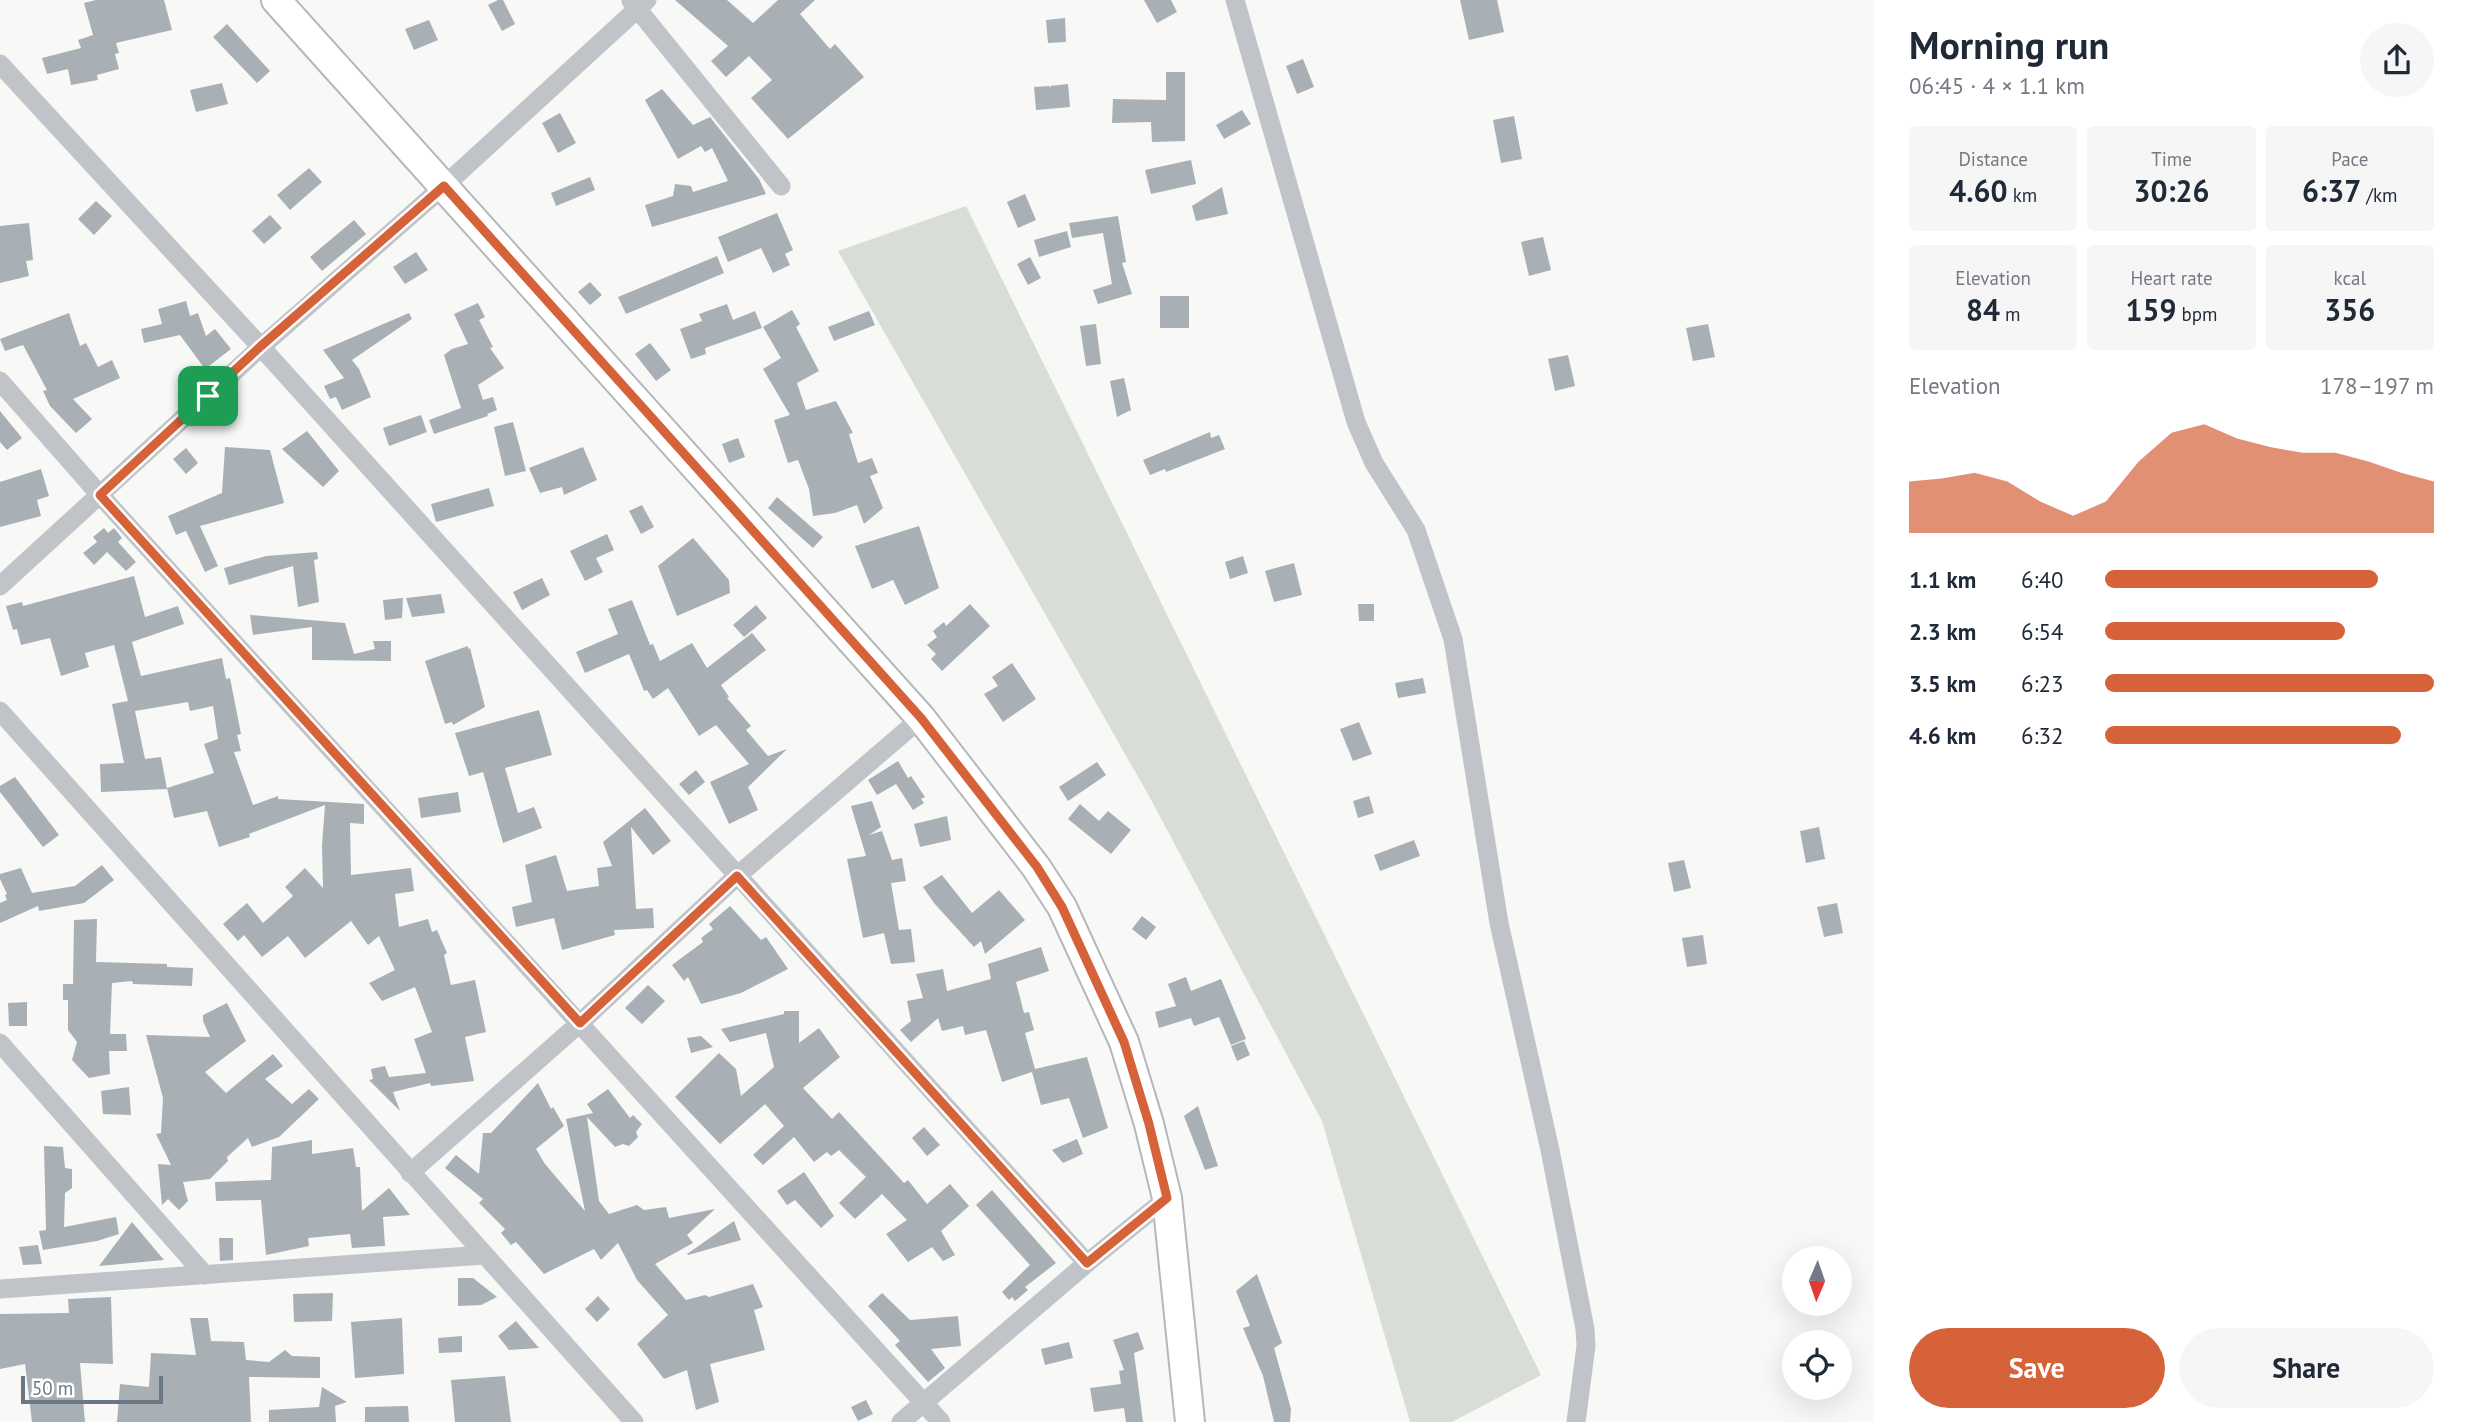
<!DOCTYPE html>
<meta charset="utf-8">
<style>
body{margin:0;font-family:"PT Sans",sans-serif;background:#f6f6f7;color:#1f2937;height:100vh;display:flex;flex-direction:column;font-size:26px;white-space:nowrap}
*{box-sizing:border-box;margin:0}
p{font-size:23px;color:#747a83}
.icon{flex:none;width:38px;height:38px;fill:none;stroke:currentColor;stroke-width:2;stroke-linecap:round;stroke-linejoin:round}
.map{position:relative;flex:1;overflow:hidden}
.side{display:flex;flex-direction:column;background:#fff;width:595px}
.side>*{flex:none}
.needle{width:46px;rotate:182deg}
.buttons{position:absolute;left:1782px;top:1246px;display:grid;gap:14px}
.buttons a{display:grid;place-items:center;width:70px;height:70px;border-radius:50%;background:#fff;box-shadow:0 7px 28px #0002;font-size:35px}
.scale{position:absolute;left:21px;bottom:18px;width:142px;box-sizing:border-box;padding-left:7px;border:4px solid #6a7885;border-top:0;font-size:19px;line-height:24px;white-space:nowrap;color:#6a7885;-webkit-text-stroke:5px #fff;paint-order:stroke}
.pin{position:absolute;display:grid;place-items:center;width:60px;height:60px;color:#fff;margin:-30px;border-radius:14px;box-shadow:0 4px 10px #0006}
.round{display:grid;place-items:center;flex:none;width:74px;height:74px;border-radius:37px;background:#f6f6f7}
.overview{display:flex;align-items:center;justify-content:space-between;height:119px;padding:0 35px}
h1{font-size:38px;font-weight:700;line-height:52px}
.figures{display:grid;grid-template-columns:repeat(3,1fr);gap:10px;height:119px;padding:7px 35px}
.figures div{display:grid;align-content:center;border-radius:7px;background:#f6f6f7;text-align:center}
.figures b{font-size:30px;font-weight:700}
.figures small{font-size:19px;font-weight:400}
.figures p{font-size:19px}
.chart{height:196px;padding:14px 35px}
.chart p{display:flex;justify-content:space-between}
.chart svg{width:100%;height:126px;margin-top:7px;fill:#d66239;opacity:.7}
.primary-button{display:flex;gap:14px;margin-top:auto;padding:14px 35px}
.primary-button a{flex:1;height:80px;border-radius:42px;background:#d66239;color:#fff;font-size:28px;font-weight:700;line-height:80px;text-align:center}
.primary-button a+a{background:#f6f6f7;color:#1f2937}
ul{padding:0 35px;list-style:none;font-size:23px}
li{display:grid;grid-template-columns:112px 84px 1fr;align-items:center;height:52px}
li i{height:18px;border-radius:9px;background:#d66239}
main{display:flex;flex:1;min-height:0}
.map>svg:first-child{display:block}
</style>
<main>
<div class="map">
<svg width="1874" height="1422" viewBox="0 0 1874 1422">
<rect width="100%" height="100%" fill="#f8f9f6"/>
<!-- green -->
<polygon fill="#d8ddd6" points="966,206 1541,1375 1452,1422 1410,1422 1322,1121 1149,796 838,251"/>
<!-- building -->
<g fill="#a8afb5">
<polygon points="96,0 164,0 172,30 116,43 119,53 115,54 119,69 97,75 98,80 71,85 68,69 47,74 42,58 81,48 78,40 93,35 84,3"/>
<polygon points="498,0 503,0 515,24 502,31 488,5"/>
<polygon points="675,0 727,0 753,23 778,0 815,0 800,14 830,49 835,44 864,77 788,139 751,98 772,80 749,56 726,77 711,61 728,46"/>
<polygon points="1144,0 1171,0 1177,12 1157,23"/>
<polygon points="1460,0 1497,0 1504,32 1469,40"/>
<polygon points="1065,18 1066,42 1048,43 1046,20"/>
<polygon points="429,20 438,40 414,50 405,29"/>
<polygon points="227,24 270,71 257,83 213,37"/>
<polygon points="1303,59 1314,87 1297,94 1286,66"/>
<polygon points="1166,72 1185,72 1185,141 1152,142 1151,122 1112,123 1113,99 1166,100"/>
<polygon points="222,83 228,104 196,112 190,90"/>
<polygon points="1068,84 1070,107 1036,110 1034,87 1049,86 1051,89 1050,86"/>
<polygon points="662,89 693,125 710,117 759,179 766,194 652,227 645,205 673,196 675,184 691,186 693,192 728,181 712,148 705,152 701,146 678,159 645,100"/>
<polygon points="1242,110 1251,124 1224,139 1216,125"/>
<polygon points="560,113 576,143 558,153 542,123"/>
<polygon points="1514,116 1522,159 1501,163 1493,120"/>
<polygon points="1191,160 1196,184 1151,194 1145,170"/>
<polygon points="309,168 322,182 290,210 277,195"/>
<polygon points="590,177 595,190 556,206 551,193"/>
<polygon points="1222,187 1228,214 1196,221 1192,206"/>
<polygon points="1025,194 1036,220 1018,228 1007,202"/>
<polygon points="96,201 112,216 94,235 78,219"/>
<polygon points="777,213 793,250 785,254 790,265 773,273 761,248 728,262 718,237"/>
<polygon points="270,215 282,228 264,244 252,231"/>
<polygon points="1118,216 1126,262 1122,263 1132,294 1098,304 1093,290 1112,284 1103,233 1072,238 1069,223"/>
<polygon points="354,220 366,234 322,271 310,257"/>
<polygon points="29,223 33,260 26,261 29,276 0,283 0,226"/>
<polygon points="1067,231 1071,247 1039,257 1034,240"/>
<polygon points="1543,237 1551,270 1529,276 1521,242"/>
<polygon points="416,252 428,270 405,284 393,267"/>
<polygon points="717,256 724,273 626,314 618,297"/>
<polygon points="1030,257 1041,278 1028,285 1017,264"/>
<polygon points="590,282 602,295 590,305 578,292"/>
<rect x="1160" y="296" width="29" height="32"/>
<polygon points="186,301 190,316 198,313 206,336 215,329 231,349 205,369 180,335 144,343 141,329 162,324 158,309"/>
<polygon points="478,303 485,317 479,320 493,347 490,348 504,368 478,385 483,400 493,397 497,410 487,414 488,416 434,434 429,420 461,408 444,355 452,349 468,344 454,314"/>
<polygon points="727,304 733,320 755,311 762,328 705,348 706,354 691,359 680,329 702,321 699,314"/>
<polygon points="792,310 800,324 796,327 819,371 797,383 806,410 836,401 853,433 849,434 858,463 872,458 878,473 870,476 883,508 864,524 857,505 835,513 813,516 809,489 798,460 788,463 774,420 790,415 763,369 781,358 763,327"/>
<polygon points="869,311 875,325 834,341 828,327"/>
<polygon points="69,313 80,346 86,343 98,367 112,360 120,378 73,399 92,419 76,433 50,406 43,391 47,390 23,345 5,351 0,339"/>
<polygon points="409,313 412,319 352,360 359,369 371,397 342,410 336,397 330,399 324,386 344,378 323,350"/>
<polygon points="1096,324 1101,364 1086,366 1080,326"/>
<polygon points="1708,324 1715,357 1693,361 1686,328"/>
<polygon points="650,343 671,370 656,381 635,354"/>
<polygon points="1568,355 1575,386 1555,391 1548,359"/>
<polygon points="1124,378 1131,410 1117,417 1110,381"/>
<polygon points="0,411 22,438 7,450 0,442"/>
<polygon points="421,415 427,432 389,446 383,428"/>
<polygon points="513,422 526,471 505,476 494,427"/>
<polygon points="307,431 339,471 323,487 282,449"/>
<polygon points="1210,432 1211,438 1219,435 1225,449 1166,472 1165,469 1150,475 1143,460"/>
<polygon points="738,438 745,457 729,463 722,444"/>
<polygon points="225,447 270,450 284,503 200,526 218,566 205,572 186,531 176,535 168,516 222,493"/>
<polygon points="583,447 597,480 564,495 562,487 540,493 529,468"/>
<polygon points="186,448 198,463 186,474 173,459"/>
<polygon points="41,469 49,496 37,500 41,516 0,527 0,482"/>
<polygon points="489,488 494,506 436,522 431,504"/>
<polygon points="777,497 823,537 813,548 768,508"/>
<polygon points="642,505 654,527 641,534 629,511"/>
<polygon points="919,526 939,588 905,605 893,580 872,589 855,546"/>
<polygon points="104,528 108,533 114,528 122,538 118,542 136,562 126,571 107,552 94,565 83,553 97,542 93,537"/>
<polygon points="607,534 614,550 596,558 603,572 585,581 570,551"/>
<polygon points="693,538 729,580 730,593 677,616 658,566"/>
<polygon points="317,552 318,559 314,560 319,602 298,607 293,566 229,585 224,568 266,556"/>
<polygon points="1243,556 1248,573 1230,579 1225,562"/>
<polygon points="1294,563 1302,595 1274,602 1265,571"/>
<polygon points="134,576 145,617 178,606 184,624 132,642 141,676 222,658 226,679 230,678 241,734 237,735 241,751 234,752 253,805 278,796 278,799 364,804 364,824 350,823 351,875 411,868 414,891 395,894 399,927 428,919 432,932 437,930 447,953 444,955 451,985 475,980 486,1032 465,1037 474,1081 431,1086 430,1083 393,1092 400,1111 369,1080 373,1079 371,1069 385,1066 389,1077 426,1073 414,1039 432,1032 415,987 382,1001 369,983 395,970 379,936 368,945 351,921 305,958 288,936 262,957 244,935 238,941 223,924 247,903 263,923 293,896 285,887 305,868 323,888 322,845 325,805 249,834 250,837 219,847 207,811 174,818 167,788 214,773 204,744 218,739 213,706 190,711 188,702 135,711 145,759 161,757 167,789 101,792 100,764 124,763 112,704 128,701 114,645 85,653 89,667 61,676 50,638 21,645 17,629 13,630 6,606 22,602 23,606"/>
<polygon points="542,578 550,595 522,610 513,592"/>
<polygon points="441,594 445,613 412,617 406,598"/>
<polygon points="403,598 402,618 385,620 383,600"/>
<polygon points="632,600 650,645 653,644 660,661 692,643 707,668 752,633 766,650 721,685 729,697 727,698 751,726 746,730 768,756 787,749 748,787 758,810 729,824 710,782 749,764 716,725 699,736 668,688 653,699 647,690 644,691 629,654 585,673 576,652 618,634 608,609"/>
<polygon points="970,604 990,626 942,671 931,659 936,654 927,645 937,637 933,631 944,622 946,626"/>
<polygon points="1358,604 1374,604 1374,621 1359,621"/>
<polygon points="756,605 767,618 744,637 733,625"/>
<polygon points="250,615 345,623 354,654 375,649 373,641 391,641 391,661 312,660 312,627 253,635"/>
<polygon points="468,646 468,649 470,648 485,707 453,725 452,722 445,724 425,661"/>
<polygon points="1012,663 1036,699 1003,722 984,694 998,686 992,677"/>
<polygon points="1423,678 1426,693 1398,698 1395,683"/>
<polygon points="539,710 552,755 505,768 518,813 534,807 542,828 503,843 483,772 469,776 455,733"/>
<polygon points="1359,722 1372,754 1353,761 1340,729"/>
<polygon points="898,761 908,778 911,776 925,797 921,799 924,803 913,810 896,784 877,795 868,780"/>
<polygon points="1097,762 1106,775 1068,801 1059,787"/>
<polygon points="696,770 705,782 689,795 679,784"/>
<polygon points="15,777 59,835 43,847 0,792 0,786"/>
<polygon points="458,792 461,812 421,818 418,798"/>
<polygon points="1369,796 1374,813 1358,818 1353,801"/>
<polygon points="872,801 881,827 869,835 882,831 892,860 902,858 906,881 891,883 899,930 911,929 915,962 891,964 884,933 863,938 847,859 866,856 851,806"/>
<polygon points="1080,804 1099,821 1108,811 1131,830 1111,854 1068,819"/>
<polygon points="645,808 671,841 653,855 631,827 636,909 653,908 654,928 614,930 615,935 562,950 554,918 516,927 512,907 532,902 525,865 556,855 567,891 599,886 597,868 612,866 603,842"/>
<polygon points="947,816 951,840 920,847 914,824"/>
<polygon points="1819,827 1825,859 1806,863 1800,831"/>
<polygon points="1414,840 1420,856 1380,871 1374,855"/>
<polygon points="1684,860 1691,888 1674,892 1668,863"/>
<polygon points="102,865 114,880 84,903 39,911 38,906 0,923 0,903 7,900 5,895 7,894 0,879 0,874 21,868 32,893 75,886"/>
<polygon points="942,875 972,913 999,890 1025,920 985,954 981,941 974,947 934,903 923,887"/>
<polygon points="1837,903 1843,933 1824,937 1817,907"/>
<polygon points="730,906 761,940 766,937 788,969 741,993 701,1004 688,977 684,981 672,965 703,942 701,938 713,929 709,924"/>
<polygon points="1142,916 1156,927 1146,940 1132,929"/>
<polygon points="97,919 96,962 167,964 167,967 193,968 192,986 133,984 132,981 112,983 110,1034 126,1034 127,1051 109,1051 110,1074 89,1078 72,1060 77,1042 68,1030 68,1000 63,1000 63,984 73,984 74,920"/>
<polygon points="1703,935 1707,964 1687,967 1682,938"/>
<polygon points="1041,947 1049,971 1016,982 1024,1013 1029,1012 1034,1030 1025,1033 1035,1069 1087,1057 1108,1128 1083,1138 1069,1098 1041,1105 1032,1072 1002,1082 986,1030 965,1035 963,1026 942,1031 938,1018 911,1042 900,1030 911,1021 907,1001 923,998 916,974 943,969 947,991 991,979 988,964"/>
<polygon points="1186,977 1191,991 1221,979 1246,1039 1231,1045 1219,1017 1194,1026 1191,1018 1159,1028 1155,1012 1176,1006 1168,984"/>
<polygon points="648,985 665,1001 642,1024 625,1008"/>
<polygon points="27,1002 27,1026 9,1026 8,1003"/>
<polygon points="227,1003 246,1041 205,1072 226,1093 273,1054 283,1066 265,1079 292,1104 309,1089 319,1099 279,1137 252,1147 248,1138 227,1157 228,1161 210,1179 183,1182 188,1201 179,1210 168,1199 162,1205 158,1164 171,1165 156,1134 161,1133 163,1098 146,1035 210,1037 203,1021 203,1015"/>
<polygon points="784,1011 799,1011 799,1043 819,1028 840,1057 803,1088 832,1119 839,1112 904,1183 908,1180 927,1204 950,1184 969,1206 941,1231 955,1255 943,1261 932,1247 908,1262 886,1234 907,1220 882,1194 855,1219 839,1203 866,1177 839,1150 831,1156 827,1152 814,1162 794,1137 763,1165 753,1155 784,1126 765,1104 720,1144 675,1097 719,1053 736,1069 741,1096 774,1067 766,1033 730,1042 721,1029 784,1014"/>
<polygon points="701,1036 713,1047 691,1053 687,1038"/>
<polygon points="1244,1041 1250,1055 1237,1061 1231,1046"/>
<polygon points="538,1083 551,1109 553,1107 564,1126 536,1149 545,1164 585,1211 566,1119 593,1113 587,1104 608,1089 630,1118 633,1115 642,1124 636,1132 638,1137 629,1146 623,1144 615,1147 587,1117 599,1201 609,1214 637,1205 644,1210 666,1207 669,1218 715,1209 687,1235 693,1243 655,1264 686,1300 705,1295 709,1297 753,1284 763,1307 754,1310 765,1350 710,1364 719,1402 696,1410 687,1370 664,1379 637,1344 668,1315 637,1280 618,1243 601,1260 594,1249 544,1274 516,1242 511,1245 501,1233 505,1229 479,1203 483,1199 445,1168 456,1155 479,1174 483,1133 491,1133"/>
<polygon points="129,1087 131,1115 103,1114 101,1091"/>
<polygon points="1198,1106 1218,1166 1205,1170 1184,1116"/>
<polygon points="924,1127 940,1145 927,1156 912,1138"/>
<polygon points="1077,1139 1083,1154 1063,1163 1052,1150"/>
<polygon points="312,1140 312,1154 353,1148 356,1167 360,1167 362,1211 389,1188 410,1215 383,1217 385,1246 352,1248 350,1234 308,1238 309,1246 266,1255 261,1200 216,1201 215,1182 271,1180 272,1147"/>
<polygon points="44,1146 63,1147 65,1168 72,1169 72,1188 65,1193 64,1227 116,1217 119,1234 97,1241 43,1250 39,1231 46,1230"/>
<polygon points="804,1172 834,1216 821,1228 795,1200 787,1205 777,1191"/>
<polygon points="992,1190 1056,1263 1025,1287 1028,1290 1015,1301 1012,1297 1009,1300 1002,1292 1030,1265 976,1205"/>
<polygon points="734,1221 741,1240 688,1255 687,1254"/>
<polygon points="132,1222 164,1260 99,1266"/>
<polygon points="219,1238 233,1238 233,1260 220,1261"/>
<polygon points="38,1245 42,1264 23,1265 19,1247"/>
<polygon points="1257,1274 1282,1343 1274,1348 1291,1409 1290,1422 1274,1422 1263,1376 1243,1328 1250,1326 1236,1291"/>
<polygon points="458,1278 473,1278 497,1297 481,1305 458,1306"/>
<polygon points="333,1293 332,1321 294,1322 293,1294"/>
<polygon points="882,1293 910,1320 958,1316 961,1346 931,1349 945,1368 928,1382 895,1345 900,1341 868,1306"/>
<polygon points="598,1296 610,1309 597,1322 585,1309"/>
<polygon points="111,1297 113,1364 80,1363 85,1422 32,1422 25,1364 0,1369 0,1314 69,1313 68,1299"/>
<polygon points="190,1318 208,1318 211,1341 244,1342 246,1360 269,1362 285,1350 292,1356 320,1357 320,1378 249,1377 251,1422 117,1422 120,1384 149,1387 151,1353 196,1355"/>
<polygon points="402,1318 404,1374 355,1378 351,1322"/>
<polygon points="516,1321 539,1348 509,1350 498,1336"/>
<polygon points="1138,1332 1144,1349 1134,1353 1143,1422 1126,1422 1124,1408 1094,1412 1090,1388 1121,1384 1119,1371 1124,1370 1113,1340"/>
<polygon points="462,1336 462,1352 439,1353 438,1338"/>
<polygon points="1069,1342 1073,1358 1045,1365 1041,1349"/>
<polygon points="505,1376 511,1422 455,1422 451,1380"/>
<polygon points="322,1387 347,1402 335,1406 336,1422 269,1422 269,1410 319,1407"/>
<polygon points="866,1400 873,1414 858,1421 851,1407"/>
<polygon points="408,1406 409,1422 365,1422 365,1407"/>
</g>
<g fill="none" stroke-linecap="round" stroke-linejoin="round">
<!-- secondary casing -->
<g stroke="#b3b8bd" stroke-width="32">
<polyline id="secondary" points="276,0 921,718 1036,867 1062,907 1124,1042 1149,1124 1167,1198 1190,1422"/>
</g>
<!-- street -->
<g stroke="#c0c4c8" stroke-width="19">
<polyline points="1235,0 1356,422 1374,463 1416,530 1453,639 1499,923 1550,1150 1585,1329 1586,1346 1576,1422"/>
<polyline points="631,1 781,186"/>
<polyline points="0,64 261,347 1087,1263"/>
<polyline points="0,381 100,495 941,1422"/>
<polyline points="0,586 261,347 444,186 647,0"/>
<polyline points="0,711 634,1422"/>
<polyline points="0,1043 205,1275"/>
<polyline points="410,1173 580,1023 737,876 921,718"/>
<polyline points="0,1289 484,1255"/>
<polyline points="901,1422 1087,1263 1167,1198"/>
</g>
<!-- secondary -->
<use href="#secondary" stroke="#fff" stroke-width="28"/>
</g>
<g fill="none" stroke-linecap="round" stroke-linejoin="round">
<!-- route casing -->
<g stroke="#fff" stroke-width="14">
<polygon id="route" points="444,186 921,718 1037,867 1062,907 1124,1042 1149,1124 1167,1198 1087,1263 737,876 580,1023 100,495 261,346"/>
</g>
<!-- route -->
<use href="#route" stroke="#d66239" stroke-width="9"/>
</g>
</svg>
<div class="buttons">
<a><svg class="needle" viewBox="-14 -14 28 28"><path d="M0-13l5 13h-10z" fill="#e53935"/><path d="M0 13l5-13h-10z" fill="#747a83"/></svg></a>
<a><svg class="icon" aria-label="locate" viewBox="0 0 24 24"><circle cx="12" cy="12" r="6"/><path d="M12 2v4M12 18v4M2 12h4M18 12h4"/></svg></a>
</div>
<div class="scale">50 m</div>
<div class="pin" style="left:208px;top:396px;background:#1e9e55"><svg class="icon" aria-label="arrive" viewBox="0 0 24 24"><path d="M6 21V4h12l-3 4 3 4H6"/></svg></div>
</div>
<section class="side">
<div class="overview"><div><h1>Morning run</h1><p>06:45 · 4 × 1.1 km</p></div><a class="round"><svg class="icon" aria-label="share" viewBox="0 0 24 24"><path d="M12 15V3M7 8l5-5 5 5M5 13v7h14v-7"/></svg></a></div>
<div class="figures">
<div><p>Distance</p><b>4.60<small> km</small></b></div>
<div><p>Time</p><b>30:26</b></div>
<div><p>Pace</p><b>6:37<small> /km</small></b></div>
</div>
<div class="figures">
<div><p>Elevation</p><b>84<small> m</small></b></div>
<div><p>Heart rate</p><b>159<small> bpm</small></b></div>
<div><p>kcal</p><b>356</b></div>
</div>
<div class="chart"><p><span>Elevation</span>178–197 m</p>
<svg viewBox="0 0 160 44" preserveAspectRatio="none"><path d="M0 44V26L10 25L20 23L30 26L40 33L50 38L60 33L70 19L80 9L90 6L100 11L110 14L120 16L130 16L140 19L150 23L160 26V44z"/></svg>
</div>
<ul>
<li><b>1.1 km</b>6:40<i style="width:83%"></i></li>
<li><b>2.3 km</b>6:54<i style="width:73%"></i></li>
<li><b>3.5 km</b>6:23<i style="width:100%"></i></li>
<li><b>4.6 km</b>6:32<i style="width:90%"></i></li>
</ul>
<div class="primary-button"><a>Save</a><a>Share</a></div>
</section>
</main>
